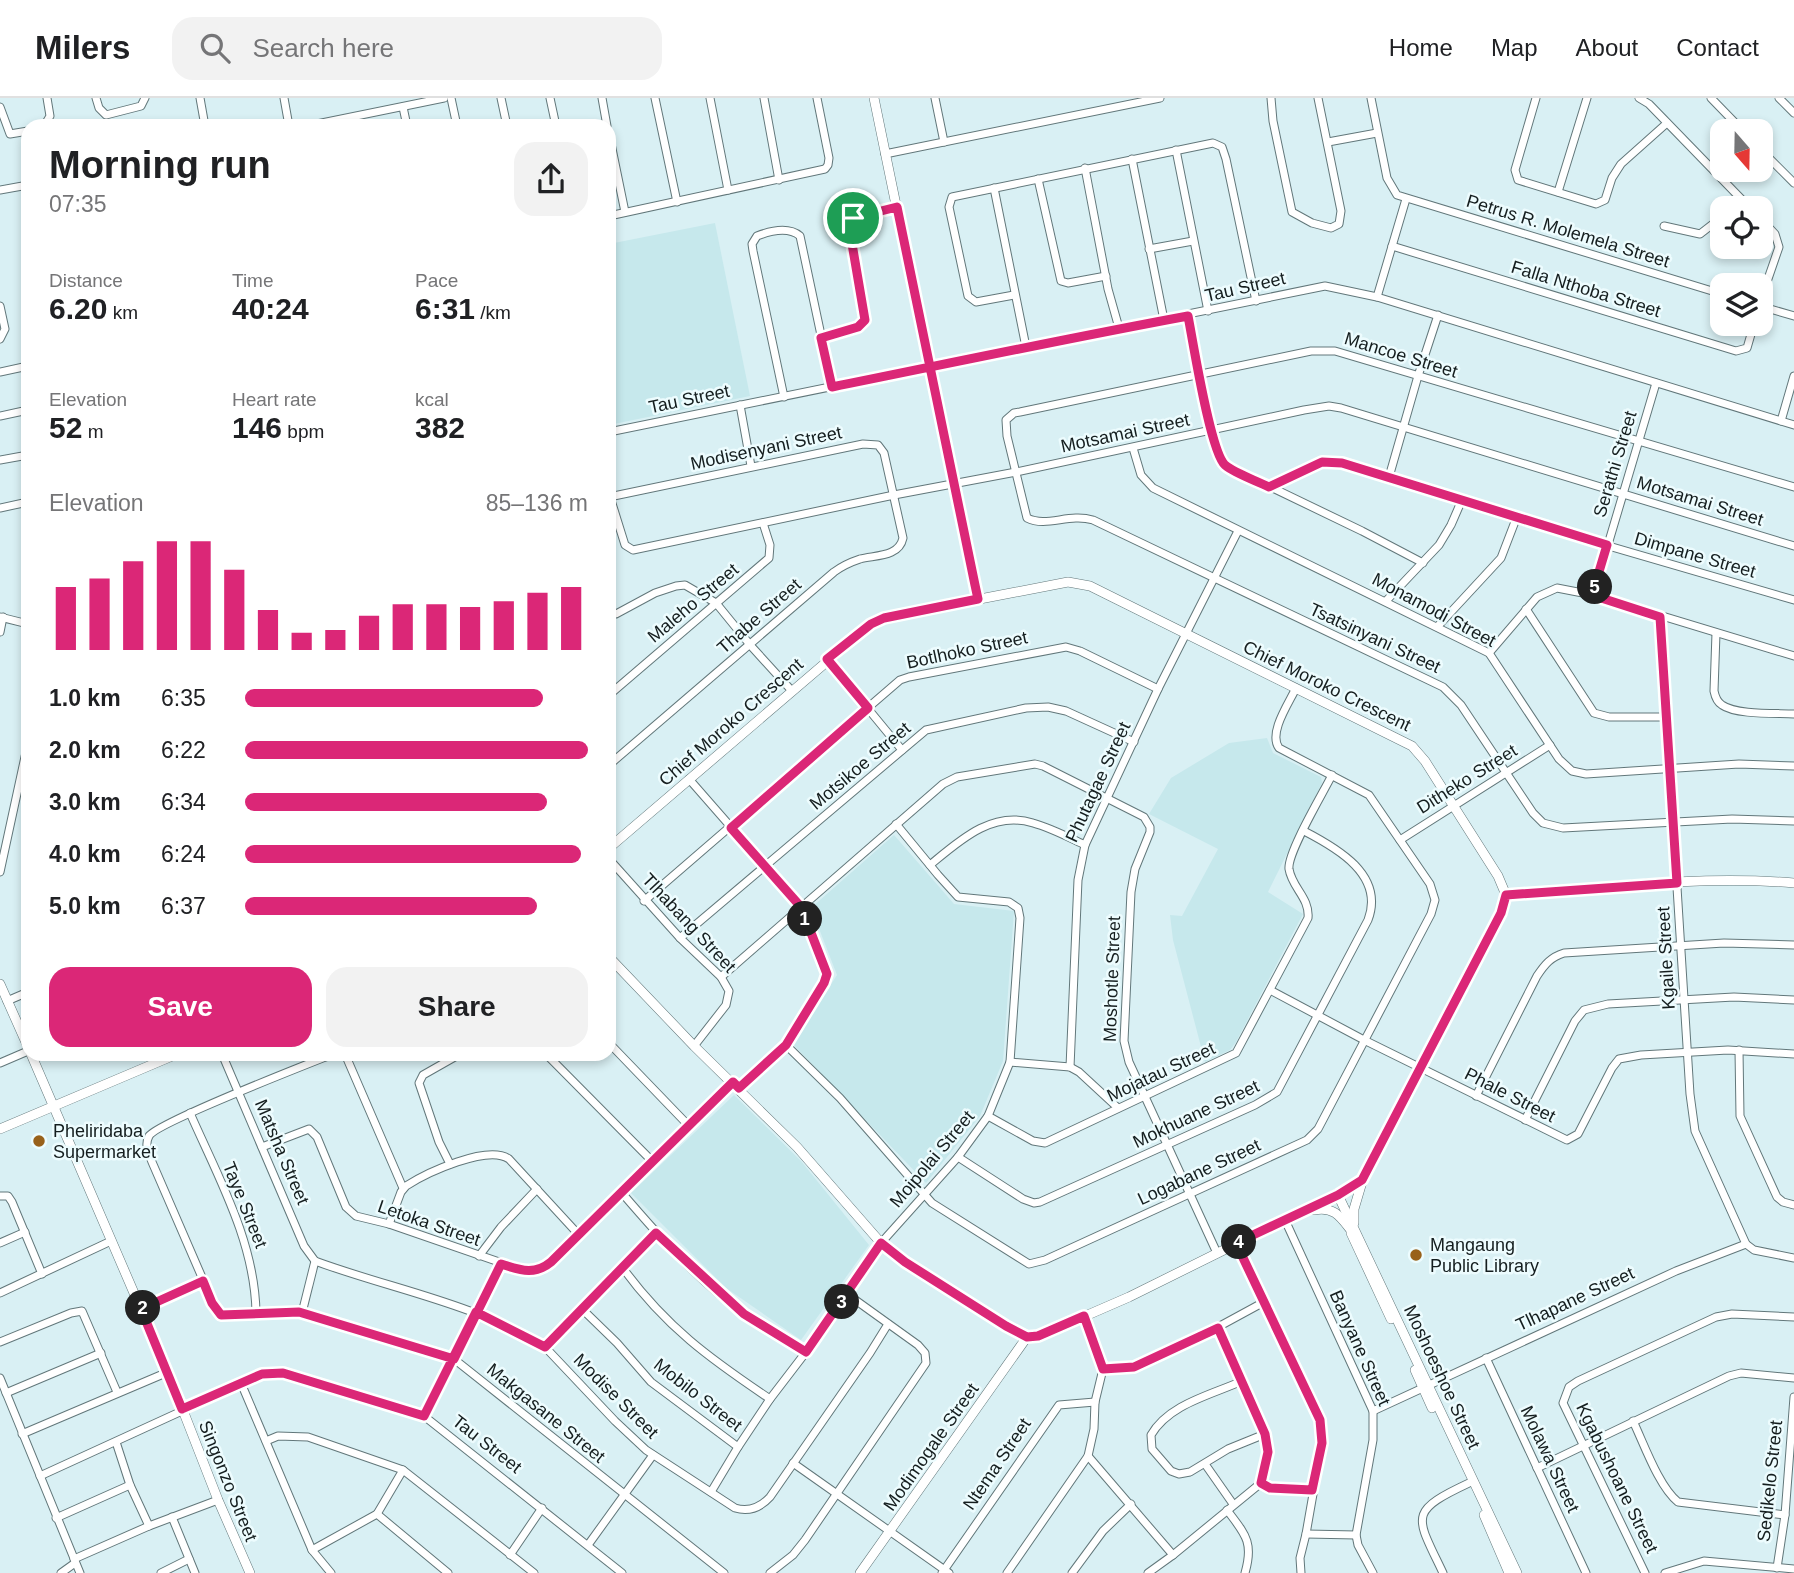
<!DOCTYPE html>
<meta charset="utf-8">
<style>
body{margin:0;font-family:Helvetica,sans-serif;background:#f2f2f2;color:#202124;height:100vh;display:flex;flex-direction:column;font-size:26px;white-space:nowrap}
*{box-sizing:border-box;margin:0}
p{font-size:23px;color:#757577}
.icon{flex:none;width:38px;height:38px;fill:none;stroke:currentColor;stroke-width:2;stroke-linecap:round;stroke-linejoin:round}
.map{position:relative;flex:1;overflow:hidden}
.sheet{position:absolute;left:21px;top:21px;width:595px;height:942px;display:flex;flex-direction:column;background:#fff;border-radius:21px;box-shadow:0 4px 10px #0003}
.sheet>*{flex:none}
.needle{width:46px;rotate:160deg}
.tools{position:absolute;left:1710px;top:21px;display:grid;gap:14px}
.tools a{display:grid;place-items:center;width:63px;height:63px;border-radius:14px;background:#fff;box-shadow:0 4px 10px #0003;font-size:35px}
.pin{position:absolute;display:grid;place-items:center;width:60px;height:60px;color:#fff;margin:-30px;border:4px solid #fff;border-radius:50%;box-shadow:0 2px 7px #0007}
.km{position:absolute;width:35px;height:35px;margin:-18px;border-radius:50%;background:#222;color:#fff;font-size:19px;line-height:35px;text-align:center}
.round{display:grid;place-items:center;flex:none;width:74px;height:74px;border-radius:21px;background:#f2f2f2}
.summary{display:flex;align-items:center;justify-content:space-between;height:119px;padding:0 28px}
h1{font-size:38px;font-weight:800;line-height:52px}
.stats{display:grid;grid-template-columns:repeat(3,1fr);gap:10px;height:119px;padding:7px 28px}
.stats div{display:grid;align-content:center}
.stats b{font-size:30px;font-weight:800}
.stats small{font-size:19px;font-weight:400}
.stats p{font-size:19px}
.chart{height:196px;padding:14px 28px}
.chart p{display:flex;justify-content:space-between}
.chart svg{width:100%;height:126px;margin-top:7px;stroke:#db2777;stroke-width:6}
.action{display:flex;gap:14px;margin-top:auto;padding:14px 28px}
.action a{flex:1;height:80px;border-radius:21px;background:#db2777;color:#fff;font-size:28px;font-weight:800;line-height:80px;text-align:center}
.action a+a{background:#f2f2f2;color:#202124}
ul{padding:0 28px;list-style:none;font-size:23px}
li{display:grid;grid-template-columns:112px 84px 1fr;align-items:center;height:52px}
li i{height:18px;border-radius:9px;background:#db2777}
header{display:flex;align-items:center;gap:42px;box-sizing:border-box;height:98px;padding:0 35px;background:#fff;border-bottom:2px solid #e0e0e0}
header strong{font-size:33px}
nav{display:flex;gap:38px;margin-inline-start:auto;font-size:24px}
.search{width:490px;height:63px;background:#f2f2f2;display:flex;align-items:center;gap:18px;box-sizing:border-box;padding:0 24px;border-radius:21px;color:#757577;font-size:26px}
.map>svg:first-child{display:block}
</style>
<header>
<strong>Milers</strong>
<div class="search"><svg class="icon" aria-label="search" viewBox="0 0 24 24"><circle cx="10" cy="10" r="6"/><path d="M15 15l6 6"/></svg>Search here</div>
<nav><a>Home</a><a>Map</a><a>About</a><a>Contact</a></nav>
</header>
<div class="map">
<svg width="1794" height="1475" viewBox="0 0 1794 1475">
<rect width="100%" height="100%" fill="#d9f0f4"/>
<!-- built -->
<g fill="#c6e8ec">
<polygon points="715,125 750,298 609,327 609,146"/>
<polygon points="1267,640 1273,655 1321,679 1322,685 1268,794 1303,816 1236,944 1230,952 1205,964 1173,842 1170,817 1182,818 1218,751 1149,716 1171,680 1229,645"/>
<polygon points="894,737 954,806 1014,813 1003,963 980,1018 926,1085 793,946 837,877 811,810"/>
<polygon points="734,997 801,1063 869,1147 801,1242 726,1190 631,1095"/>
</g>
<g fill="none" stroke-linecap="round" stroke-linejoin="round">
<!-- minor casing -->
<g stroke="#62777a" stroke-width="9">
<g id="minor">
<polyline points="96,0 99,10 106,17 141,8 145,0"/>
<polyline points="200,0 205,28"/>
<polyline points="284,0 289,28"/>
<polyline points="451,0 457,28"/>
<polyline points="501,0 507,28"/>
<polyline points="550,0 556,28"/>
<polyline points="602,0 607,28"/>
<polyline points="655,0 677,104"/>
<polyline points="710,0 728,92"/>
<polyline points="764,0 779,82"/>
<polyline points="935,0 944,44"/>
<polyline points="1271,0 1273,23 1292,114 1312,125 1331,130 1339,126 1341,113 1318,0"/>
<polyline points="1371,0 1387,80 1397,97 1722,196"/>
<polyline points="1536,0 1515,72 1518,82 1596,106 1605,102 1612,80 1621,66 1667,25"/>
<polyline points="1639,0 1649,6 1750,110"/>
<polyline points="1711,0 1743,33"/>
<polyline points="1779,0 1794,15"/>
<polyline points="0,9 10,36 28,33"/>
<polyline points="403,9 407,28"/>
<polyline points="44,28 50,18 47,0"/>
<polyline points="307,28 444,0"/>
<polyline points="609,36 625,114"/>
<polyline points="1328,44 1377,35"/>
<polyline points="1760,51 1794,85"/>
<polyline points="1176,52 1208,213"/>
<polyline points="885,56 1160,0"/>
<polyline points="1132,61 1164,222"/>
<polyline points="1085,70 1108,191 1119,230"/>
<polyline points="1038,81 1061,183 1068,185 1106,178"/>
<polyline points="25,87 28,102"/>
<polyline points="994,90 1026,249"/>
<polyline points="0,92 28,87"/>
<polyline points="1558,94 1587,0"/>
<polyline points="1732,110 1741,102"/>
<polyline points="609,118 825,71 828,67 829,60 817,0"/>
<polyline points="1760,120 1775,136 1779,149 1760,204"/>
<polyline points="1664,128 1700,136 1722,119"/>
<polyline points="1392,148 1736,253 1747,250 1754,226"/>
<polyline points="1149,151 1193,143"/>
<polyline points="1014,197 976,204 968,198 949,109 952,99 1213,45 1222,49 1226,61 1256,203"/>
<polyline points="1377,199 1406,101"/>
<polyline points="0,208 5,231 0,241"/>
<polyline points="1760,208 1794,218"/>
<path d="M1188 218C1194 249 1207 346 1225 367L1362 433 1423 465"/>
<polyline points="821,240 858,229 865,222 850,123 859,118 897,109"/>
<polyline points="0,274 28,268"/>
<path d="M784 299 753 153 752 146 757 138C770 133 788 128 800 138L832 289"/>
<polyline points="740,307 751,368"/>
<polyline points="0,318 28,312"/>
<polyline points="1781,323 1794,278"/>
<polyline points="609,334 1325,188 1377,199 1794,327"/>
<polyline points="1133,350 1141,377 1153,390 1489,555 1559,661 1572,673 1586,676 1739,666 1794,668"/>
<polyline points="0,362 28,357"/>
<polyline points="1389,379 1418,278 1438,217"/>
<polyline points="1269,389 1322,364 1342,365 1516,421 1794,502"/>
<path d="M1794 389 1335 253H1311L1020 314 1014 315 1006 322 1007 338 1027 420C1047 430 1068 415 1093 422L1443 589 1461 607 1533 715 1543 725 1563 730 1732 721 1794 723"/>
<path d="M609 399 863 346 878 347 884 355 903 440C899 459 876 457 860 461 851 464 842 468 834 474L609 667"/>
<polyline points="610,399 625,447 633,452 894,397 1016,374 1304,312 1329,308 1341,310 1794,448"/>
<polyline points="0,410 28,404"/>
<polyline points="1593,497 1656,285"/>
<polyline points="1386,503 1439,447 1451,427 1461,404"/>
<polyline points="1526,511 1594,615 1609,619 1666,619"/>
<polyline points="609,515 616,516 655,495 676,488 685,487 716,505 751,548 792,593"/>
<polyline points="0,519 28,526"/>
<polyline points="1660,519 1690,996 1695,1033 1746,1146 1754,1152 1794,1160"/>
<polyline points="1438,528 1501,460 1516,421"/>
<polyline points="0,534 3,519"/>
<path d="M1716 535 1714 593C1715 598 1717 604 1722 607 1736 617 1776 615 1794 616"/>
<polyline points="1489,555 1537,499 1557,490 1593,497 1794,558"/>
<polyline points="827,561 902,652"/>
<polyline points="609,597 769,460 770,447 763,425"/>
<polyline points="689,681 801,809 827,876 824,885 786,947 739,991"/>
<polyline points="1400,742 1550,647"/>
<polyline points="609,761 680,840 721,879 729,893 726,907 694,948"/>
<path d="M930 767C959 743 992 712 1033 725 1051 730 1068 739 1085 747"/>
<polyline points="0,774 28,645"/>
<polyline points="644,803 900,582 909,579 1066,549 1080,553 1158,591"/>
<polyline points="680,840 926,632 1026,610 1048,609 1066,613 1134,644"/>
<polyline points="721,879 943,686 957,679 1035,666 1043,668 1144,719 1150,729 1150,734 1135,771 1131,794 1124,943 1129,964 1217,1155"/>
<polyline points="1270,892 1364,942 1567,1042 1578,1036 1612,970 1619,961 1641,957 1728,952 1794,956"/>
<polyline points="7,903 28,894"/>
<polyline points="609,945 689,1028"/>
<path d="M786 947 840 1000 932 1105 1029 1166 1045 1162 1307 1042 1318 1031 1431 816 1435 802 1430 786 1369 697 1279 650C1268 635 1289 605 1296 590"/>
<polyline points="1739,952 1740,1018 1777,1099 1783,1104 1794,1107"/>
<path d="M222 956 304 1148 315 1163C394 1192 471 1204 545 1249L615 1323 646 1352 735 1410C749 1414 760 1410 770 1399L870 1255 888 1226"/>
<path d="M333 956C308 966 156 1025 149 1038 144 1047 149 1056 152 1064L217 1214 224 1218 299 1214 454 1261 724 1475"/>
<polyline points="345,956 403,1090"/>
<polyline points="546,956 653,1064"/>
<polyline points="1010,964 1070,969 1079,974 1118,1010"/>
<polyline points="0,965 28,953"/>
<polyline points="1070,969 1078,782 1085,747 1158,591 1238,433"/>
<path d="M1476 998 1537 878C1545 866 1551 859 1564 855L1724 845 1794 847"/>
<path d="M190 1015C218 1079 255 1144 256 1215"/>
<path d="M988 1018 1033 1043 1045 1045 1236 955 1308 820C1310 800 1292 790 1289 771 1287 755 1323 695 1332 677"/>
<polyline points="1525,1022 1575,923 1584,912 1608,906 1734,899 1794,902"/>
<polyline points="262,1049 309,1031 317,1039 346,1109 356,1118 389,1126 525,1173 539,1173 551,1164 733,984"/>
<path d="M958 1059 1023 1101 1034 1105 1040 1104 1255 1007 1277 994 1368 822C1385 777 1337 750 1304 733"/>
<polyline points="450,1066 439,1044 419,985 423,977 460,956"/>
<path d="M622 1095C659 1138 699 1184 746 1217 765 1230 786 1242 806 1254"/>
<polyline points="0,1098 8,1098 12,1104 42,1176"/>
<polyline points="1285,1122 1373,1313 1373,1342 1356,1437 1358,1447 1373,1475"/>
<path d="M389 1126 401 1094 406 1088C426 1075 488 1046 509 1061L579 1137"/>
<polyline points="0,1145 25,1134"/>
<polyline points="1236,1145 1319,1322 1322,1345 1306,1436 1300,1460 1301,1475"/>
<polyline points="479,1158 501,1129 537,1091"/>
<path d="M622 1169C666 1229 709 1260 770 1301"/>
<polyline points="0,1195 111,1143"/>
<polyline points="581,1210 617,1245 651,1284 738,1349"/>
<polyline points="141,1211 203,1183"/>
<polyline points="302,1215 315,1163"/>
<polyline points="0,1244 71,1215 82,1213 117,1294"/>
<polyline points="545,1249 656,1135"/>
<polyline points="1486,1260 1586,1475"/>
<polyline points="1103,1271 1134,1269 1218,1229 1264,1204"/>
<polyline points="0,1280 80,1475"/>
<path d="M1242 1283C1211 1297 1169 1306 1151 1337L1152 1351 1171 1373 1179 1376 1190 1374 1228 1351 1265 1336"/>
<polyline points="241,1285 312,1452 331,1475"/>
<polyline points="6,1295 101,1255"/>
<polyline points="1373,1313 1676,1173 1746,1146"/>
<polyline points="424,1318 501,1166"/>
<path d="M1633 1323C1644 1346 1659 1389 1678 1404L1785 1417"/>
<polyline points="22,1336 168,1274"/>
<polyline points="266,1343 278,1338 308,1339 403,1372 534,1475"/>
<polyline points="116,1344 130,1387 149,1428"/>
<polyline points="1088,1358 1173,1457"/>
<polyline points="793,1365 949,1475"/>
<polyline points="1205,1366 1233,1406"/>
<polyline points="1537,1370 1729,1278 1741,1275 1794,1280"/>
<polyline points="40,1378 254,1280 269,1275 290,1276 424,1318 622,1475"/>
<polyline points="1261,1385 1271,1390 1312,1392"/>
<polyline points="711,1394 738,1349 770,1301 806,1254 881,1145 958,1059 988,1018 1010,964 1020,820 1018,810 1009,804 958,799 938,777 896,726"/>
<path d="M1227 1412C1245 1436 1254 1444 1245 1475"/>
<polyline points="377,1416 448,1475"/>
<polyline points="172,1419 195,1475"/>
<polyline points="56,1420 130,1387"/>
<polyline points="1306,1436 1356,1437"/>
<polyline points="588,1447 653,1357"/>
<polyline points="312,1452 377,1416 403,1372"/>
<polyline points="510,1457 542,1410"/>
<polyline points="74,1461 149,1428 218,1402"/>
<polyline points="1777,1470 1785,1417 1794,1299"/>
<polyline points="61,1475 75,1465"/>
<polyline points="161,1475 189,1461"/>
<polyline points="770,1475 793,1457 805,1442 926,1265 925,1255 918,1247 847,1196"/>
<polyline points="942,1475 1059,1307 1095,1304"/>
<polyline points="1007,1475 1088,1358 1094,1331 1095,1304 1103,1271 1084,1218"/>
<polyline points="1072,1475 1103,1433 1131,1406"/>
<path d="M1148 1475 1173 1457 1261 1385C1267 1368 1269 1354 1265 1336L1218 1229"/>
<path d="M1443 1475C1416 1418 1407 1414 1469 1385"/>
<polyline points="1645,1475 1563,1305 1569,1289 1578,1283 1716,1219 1732,1216 1794,1219"/>
<polyline points="1665,1475 1704,1463 1794,1471"/>
</g>
</g>
<!-- tertiary casing -->
<g stroke="#62777a" stroke-width="10">
<g id="tertiary">
<polyline points="874,0 977,501"/>
<polyline points="609,750 871,526 892,518 1068,484 1090,488 1412,648 1425,663 1498,778 1506,797 1501,815 1359,1085 1129,1199 1060,1229 1038,1238 1027,1239 1006,1229 905,1164 881,1145 797,1049 694,948 609,859"/>
<path d="M1506 797C1601 790 1698 777 1794 785"/>
<polyline points="0,886 28,949"/>
<polyline points="31,956 168,1274 218,1402 250,1475"/>
<polyline points="0,1031 177,956"/>
<polyline points="1338,1097 1517,1475"/>
<path d="M1314 1112C1333 1108 1340 1118 1350 1131"/>
<polyline points="1354,1125 1354,1111 1362,1084"/>
<polyline points="1351,1135 1391,1221"/>
<polyline points="1415,1272 1432,1310"/>
<polyline points="1484,1417 1509,1475"/>
<polyline points="860,1475 1027,1239"/>
</g>
</g>
<!-- minor -->
<use href="#minor" stroke="#fff" stroke-width="7"/>
<!-- tertiary -->
<use href="#tertiary" stroke="#fff" stroke-width="9"/>
</g>
<g fill="none" stroke-linecap="round" stroke-linejoin="round">
<!-- route casing -->
<g stroke="#fff" stroke-width="14">
<path id="route" d="M853 120 897 109C923 235 949 361 975 487L978 501 884 520 871 526 827 561 868 610 731 730 801 809 827 876 824 885 786 947 739 990 733 984 551 1164C534 1178 520 1172 501 1166L454 1261 299 1214 221 1217 212 1205 203 1183 141 1211 182 1311 262 1276 283 1275 424 1318 476 1214 545 1249 656 1135 744 1216 806 1254 881 1145 905 1164 1006 1228 1027 1239 1038 1238 1084 1218 1103 1271 1134 1269 1218 1230 1265 1336 1268 1354 1261 1385 1270 1390 1312 1392 1322 1345 1320 1322 1236 1145 1338 1097 1362 1082 1501 815 1506 797 1677 785 1660 519 1592 497 1607 447 1342 365 1322 364 1269 389C1255 382 1236 376 1225 367 1210 353 1193 243 1188 218 1069 240 951 265 832 289L821 240 858 229 865 222 850 134V123L853 120"/>
</g>
<!-- route -->
<use href="#route" stroke="#db2777" stroke-width="9"/>
</g>
<!-- markers -->
<g fill="#98611a" stroke="#edfcfe" stroke-width="2.5">
<circle cx="39" cy="1043" r="7"/>
<circle cx="1416" cy="1157" r="7"/>
</g>
<g text-anchor="middle" stroke-width="5" stroke-linejoin="round" paint-order="stroke">
<!-- street labels -->
<g font-size="18" fill="#151e1f" stroke="#edfcfe">
<text transform="translate(1568 133) rotate(17)" y="6">Petrus R. Molemela Street</text>
<text transform="translate(1245 189) rotate(-13)" y="6">Tau Street</text>
<text transform="translate(1586 191) rotate(17)" y="6">Falla Nthoba Street</text>
<text transform="translate(1401 257) rotate(17)" y="6">Mancoe Street</text>
<text transform="translate(689 301) rotate(-12)" y="6">Tau Street</text>
<text transform="translate(1125 335) rotate(-12)" y="6">Motsamai Street</text>
<text transform="translate(766 350) rotate(-12)" y="6">Modisenyani Street</text>
<text transform="translate(1615 366) rotate(-73)" y="6">Serathi Street</text>
<text transform="translate(1700 403) rotate(17)" y="6">Motsamai Street</text>
<text transform="translate(1695 457) rotate(16)" y="6">Dimpane Street</text>
<text transform="translate(693 505) rotate(-40)" y="6">Maleho Street</text>
<text transform="translate(1434 512) rotate(28)" y="6">Monamodi Street</text>
<text transform="translate(759 518) rotate(-41)" y="6">Thabe Street</text>
<text transform="translate(1375 540) rotate(25)" y="6">Tsatsinyani Street</text>
<text transform="translate(967 552) rotate(-12)" y="6">Botlhoko Street</text>
<text transform="translate(1327 588) rotate(26)" y="6">Chief Moroko Crescent</text>
<text transform="translate(731 624) rotate(-41)" y="6">Chief Moroko Crescent</text>
<text transform="translate(860 668) rotate(-40)" y="6">Motsikoe Street</text>
<text transform="translate(1467 681) rotate(-32)" y="6">Ditheko Street</text>
<text transform="translate(1098 684) rotate(-65)" y="6">Phutagae Street</text>
<text transform="translate(689 825) rotate(47)" y="6">Tlhabang Street</text>
<text transform="translate(1666 860) rotate(-93)" y="6">Kgaile Street</text>
<text transform="translate(1112 881) rotate(-88)" y="6">Moshotle Street</text>
<text transform="translate(1161 974) rotate(-25)" y="6">Mojatau Street</text>
<text transform="translate(1510 997) rotate(27)" y="6">Phale Street</text>
<text transform="translate(1196 1016) rotate(-25)" y="6">Mokhuane Street</text>
<text transform="translate(282 1054) rotate(67)" y="6">Matsha Street</text>
<text transform="translate(932 1061) rotate(-50)" y="6">Moipolai Street</text>
<text transform="translate(1199 1074) rotate(-25)" y="6">Logabane Street</text>
<text transform="translate(245 1107) rotate(68)" y="6">Taye Street</text>
<text transform="translate(429 1125) rotate(19)" y="6">Letoka Street</text>
<text transform="translate(1575 1201) rotate(-25)" y="6">Tlhapane Street</text>
<text transform="translate(1360 1250) rotate(66)" y="6">Banyane Street</text>
<text transform="translate(1442 1279) rotate(65)" y="6">Moshoeshoe Street</text>
<text transform="translate(698 1297) rotate(38)" y="6">Mobilo Street</text>
<text transform="translate(616 1298) rotate(45)" y="6">Modise Street</text>
<text transform="translate(546 1315) rotate(39)" y="6">Makgasane Street</text>
<text transform="translate(487 1346) rotate(38)" y="6">Tau Street</text>
<text transform="translate(931 1349) rotate(-55)" y="6">Modimogale Street</text>
<text transform="translate(1550 1361) rotate(65)" y="6">Molawa Street</text>
<text transform="translate(997 1366) rotate(-56)" y="6">Ntema Street</text>
<text transform="translate(1617 1380) rotate(64)" y="6">Kgabushoane Street</text>
<text transform="translate(228 1383) rotate(68)" y="6">Singonzo Street</text>
<text transform="translate(1770 1383) rotate(-84)" y="6">Sedikelo Street</text>
</g>
<!-- poi labels -->
<g font-size="18" fill="#151e1f" stroke="#edfcfe" text-anchor="start">
<text x="53" y="1039">Pheliridaba<tspan x="53" dy="21">Supermarket</tspan></text>
<text x="1430" y="1153">Mangaung<tspan x="1430" dy="21">Public Library</tspan></text>
</g>
</g>
</svg>
<div class="tools">
<a><svg class="needle" viewBox="-14 -14 28 28"><path d="M0-13l5 13h-10z" fill="#e53935"/><path d="M0 13l5-13h-10z" fill="#757577"/></svg></a>
<a><svg class="icon" aria-label="locate" viewBox="0 0 24 24"><circle cx="12" cy="12" r="6"/><path d="M12 2v4M12 18v4M2 12h4M18 12h4"/></svg></a>
<a><svg class="icon" aria-label="layers" viewBox="0 0 24 24"><path d="M12 4l9 5-9 5-9-5zM3 14l9 5 9-5"/></svg></a>
</div>
<div class="pin" style="left:853px;top:120px;background:#1e9e55"><svg class="icon" aria-label="arrive" viewBox="0 0 24 24"><path d="M6 21V4h12l-3 4 3 4H6"/></svg></div>
<b class="km" style="left:805px;top:821px">1</b>
<b class="km" style="left:143px;top:1210px">2</b>
<b class="km" style="left:842px;top:1204px">3</b>
<b class="km" style="left:1239px;top:1144px">4</b>
<b class="km" style="left:1595px;top:489px">5</b>
<section class="sheet">
<div class="summary"><div><h1>Morning run</h1><p>07:35</p></div><a class="round"><svg class="icon" aria-label="share" viewBox="0 0 24 24"><path d="M12 15V3M7 8l5-5 5 5M5 13v7h14v-7"/></svg></a></div>
<div class="stats">
<div><p>Distance</p><b>6.20<small> km</small></b></div>
<div><p>Time</p><b>40:24</b></div>
<div><p>Pace</p><b>6:31<small> /km</small></b></div>
</div>
<div class="stats">
<div><p>Elevation</p><b>52<small> m</small></b></div>
<div><p>Heart rate</p><b>146<small> bpm</small></b></div>
<div><p>kcal</p><b>382</b></div>
</div>
<div class="chart"><p><span>Elevation</span>85–136 m</p>
<svg viewBox="0 0 160 44" preserveAspectRatio="none"><path d="M5 44V22M15 44V19M25 44V13M35 44V6M45 44V6M55 44V16M65 44V30M75 44V38M85 44V37M95 44V32M105 44V28M115 44V28M125 44V29M135 44V27M145 44V24M155 44V22"/></svg>
</div>
<ul>
<li><b>1.0 km</b>6:35<i style="width:87%"></i></li>
<li><b>2.0 km</b>6:22<i style="width:100%"></i></li>
<li><b>3.0 km</b>6:34<i style="width:88%"></i></li>
<li><b>4.0 km</b>6:24<i style="width:98%"></i></li>
<li><b>5.0 km</b>6:37<i style="width:85%"></i></li>
</ul>
<div class="action"><a>Save</a><a>Share</a></div>
</section>
</div>
